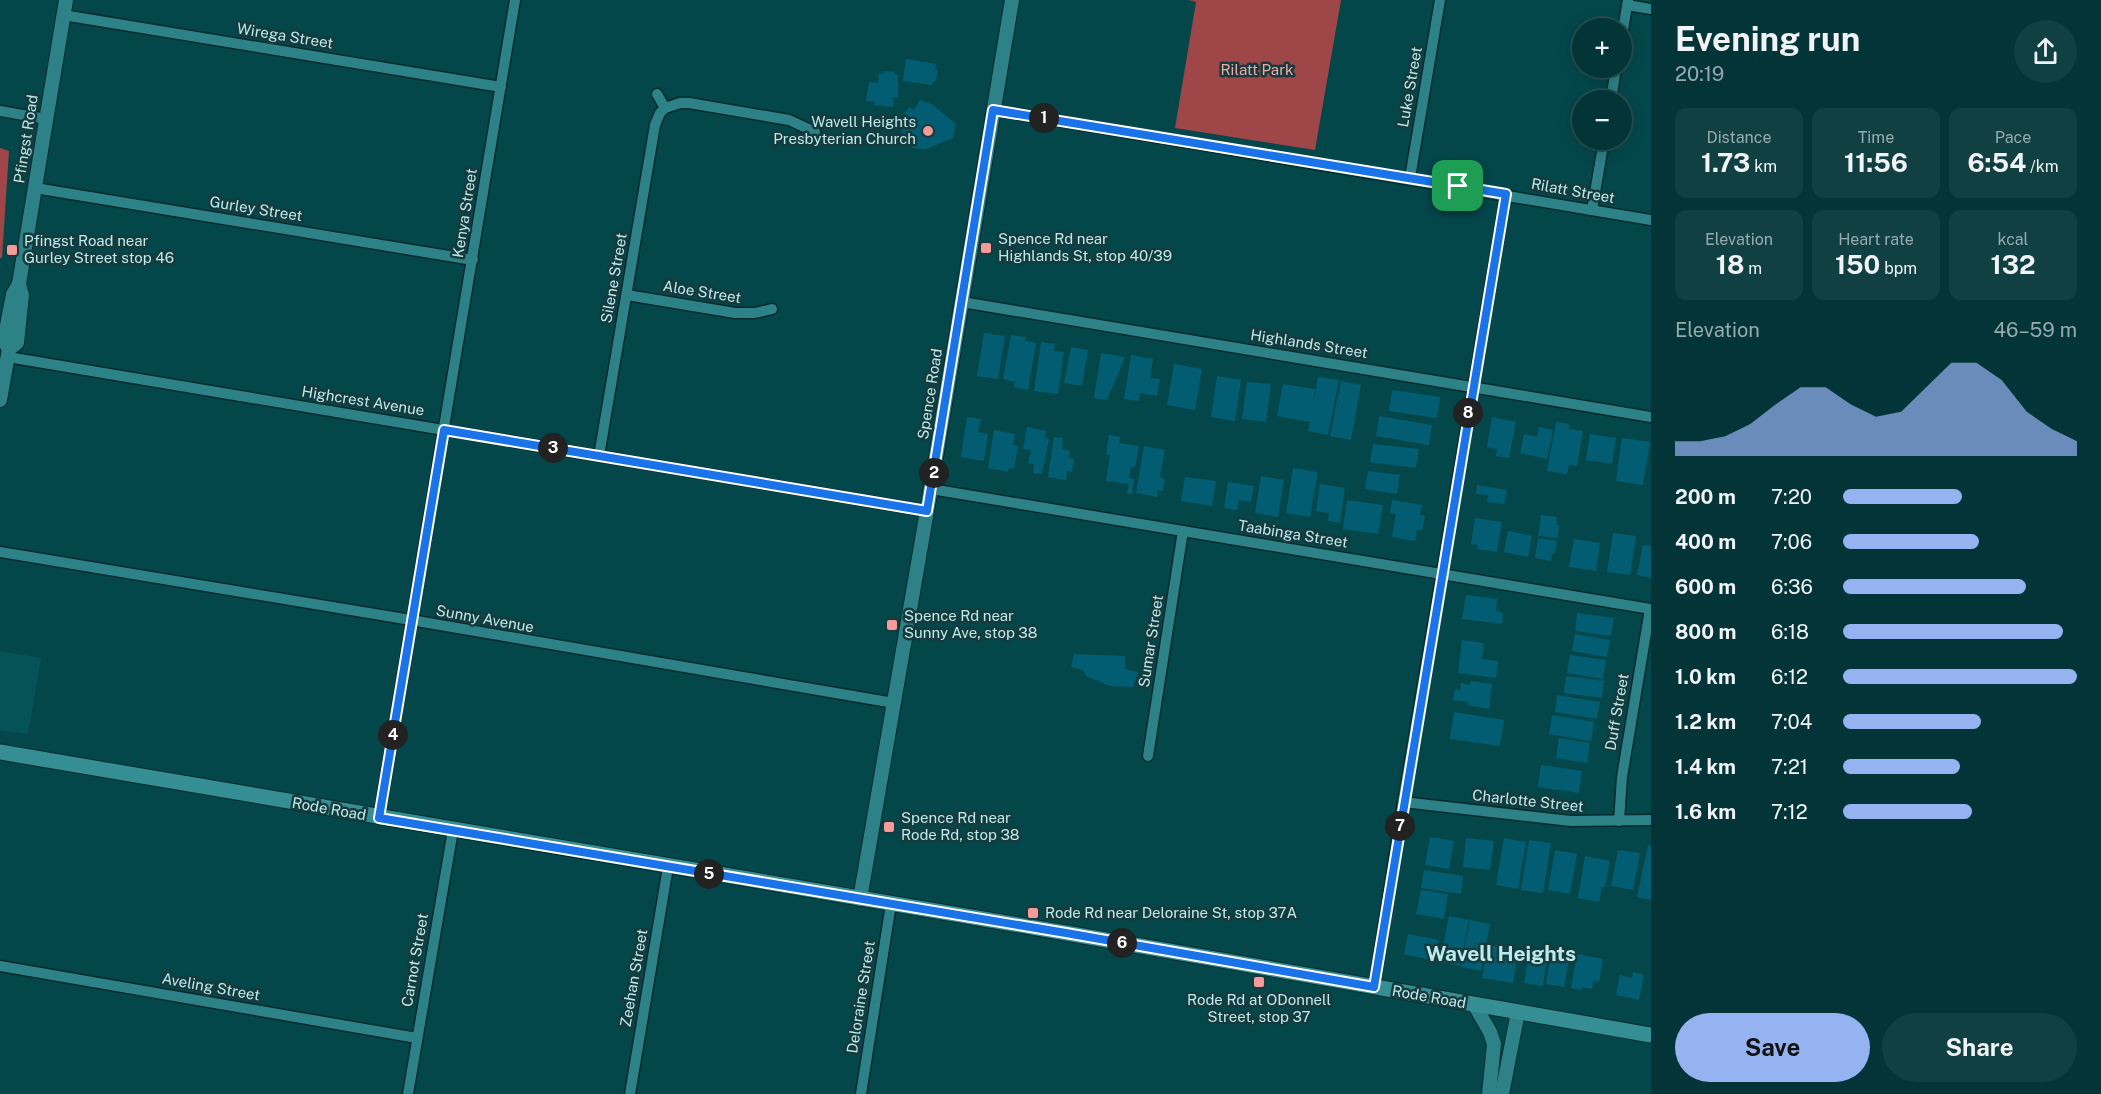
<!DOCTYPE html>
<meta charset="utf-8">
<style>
body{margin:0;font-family:"Public Sans",sans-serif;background:#114043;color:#f1f3f6;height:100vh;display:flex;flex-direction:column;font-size:22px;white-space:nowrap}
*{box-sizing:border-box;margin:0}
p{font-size:20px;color:#97abae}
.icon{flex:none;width:33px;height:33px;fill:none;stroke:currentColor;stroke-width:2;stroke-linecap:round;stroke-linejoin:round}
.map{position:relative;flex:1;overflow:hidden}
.details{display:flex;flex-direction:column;background:#033538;width:450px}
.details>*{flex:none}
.tools{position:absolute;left:1572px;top:18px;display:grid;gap:12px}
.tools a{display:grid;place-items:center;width:60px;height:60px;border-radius:50%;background:#033538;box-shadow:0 3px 15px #0003,0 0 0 2px #245053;font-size:30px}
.pin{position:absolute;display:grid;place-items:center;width:51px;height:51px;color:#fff;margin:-26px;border-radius:12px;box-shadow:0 3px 9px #0006}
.km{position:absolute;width:30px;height:30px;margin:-15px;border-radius:50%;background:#222;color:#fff;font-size:16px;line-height:30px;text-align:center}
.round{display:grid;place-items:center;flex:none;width:63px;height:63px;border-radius:32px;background:#114043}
.head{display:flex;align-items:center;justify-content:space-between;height:102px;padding:0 24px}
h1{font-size:33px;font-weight:700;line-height:45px}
.stats{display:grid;grid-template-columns:repeat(3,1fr);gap:9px;height:102px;padding:6px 24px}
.stats div{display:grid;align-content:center;border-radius:12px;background:#114043;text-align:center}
.stats b{font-size:26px;font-weight:700}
.stats small{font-size:16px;font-weight:400}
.stats p{font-size:16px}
.chart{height:168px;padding:12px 24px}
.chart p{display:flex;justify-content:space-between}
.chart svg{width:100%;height:108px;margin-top:6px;fill:#95b2f1;opacity:.7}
.cta{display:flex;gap:12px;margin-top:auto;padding:12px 24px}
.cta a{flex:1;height:69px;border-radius:36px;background:#95b2f1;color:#111;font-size:24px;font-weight:700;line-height:69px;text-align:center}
.cta a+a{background:#114043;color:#f1f3f6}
ul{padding:0 24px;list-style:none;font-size:20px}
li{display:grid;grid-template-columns:96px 72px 1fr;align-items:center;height:45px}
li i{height:15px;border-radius:8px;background:#95b2f1}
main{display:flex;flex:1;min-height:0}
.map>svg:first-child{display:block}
</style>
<main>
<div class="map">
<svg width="1651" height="1094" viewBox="0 0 1651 1094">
<rect width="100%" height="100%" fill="#04474b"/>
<!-- built -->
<polygon fill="#055357" points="0,651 41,658 28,734 0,730"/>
<!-- green -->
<g fill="#9e4648">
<polygon points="1189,0 1341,0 1315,150 1175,128 1196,2"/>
<polygon points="0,148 9,151 2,258 0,258"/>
</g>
<!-- building -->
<g fill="#035d72">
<polygon points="906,59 936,64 935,70 938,70 936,81 933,81 932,85 903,81"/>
<polygon points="884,71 895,72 894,75 898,75 898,97 894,97 893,107 874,105 875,102 866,101 869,82 878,83 879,73 883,74"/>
<polygon points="920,100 933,105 956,124 953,138 926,149 912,148 909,137 903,138 899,121 909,107 914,110"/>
<polygon points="984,333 1005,336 998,379 977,376"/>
<polygon points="1011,335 1026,337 1025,341 1036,343 1028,390 1014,387 1015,382 1003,379"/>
<polygon points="1041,342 1055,344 1054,351 1064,352 1058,394 1034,391"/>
<polygon points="1071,347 1088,350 1082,386 1064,383"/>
<polygon points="1101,353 1125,357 1107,400 1094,398"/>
<polygon points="1131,355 1153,359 1150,378 1160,379 1157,396 1140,393 1139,401 1124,399"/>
<polygon points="1174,364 1202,369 1195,410 1167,405"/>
<polygon points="1217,376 1241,380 1235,421 1211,417"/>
<polygon points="1318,377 1339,380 1328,435 1308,431 1310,422 1277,416 1283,384 1315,389 1313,405"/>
<polygon points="1341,381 1361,385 1351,440 1330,436"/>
<polygon points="1247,382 1271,384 1266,422 1242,419"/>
<polygon points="1392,390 1440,397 1437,418 1389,411"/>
<polygon points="1379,416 1432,425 1429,445 1376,436"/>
<polygon points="967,417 981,419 978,432 988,434 984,461 961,457"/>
<polygon points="1492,417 1516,422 1509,458 1496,456 1497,449 1487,447"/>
<polygon points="1556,422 1569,424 1569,429 1583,431 1577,466 1569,465 1567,474 1547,471"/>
<polygon points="1027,427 1046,431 1045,438 1049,439 1042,474 1033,473 1034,464 1028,463 1031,450 1023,449"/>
<polygon points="1539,427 1553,430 1547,459 1520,453 1524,434 1537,437"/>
<polygon points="994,430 1015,434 1013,445 1018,446 1014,469 1009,468 1008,472 988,468"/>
<polygon points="1590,434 1616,438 1612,464 1586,460"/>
<polygon points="1109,435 1120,437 1119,443 1139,446 1135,467 1131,467 1129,478 1134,479 1132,494 1127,494 1129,484 1106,481 1110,455 1106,454"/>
<polygon points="1054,437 1063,438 1062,449 1070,451 1069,458 1074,459 1072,472 1067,471 1066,480 1048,477"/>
<polygon points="1622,438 1650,442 1643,485 1616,481"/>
<polygon points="1373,444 1419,449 1416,468 1370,462"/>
<polygon points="1144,446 1165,450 1160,477 1165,480 1163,491 1158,490 1157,497 1136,493"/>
<polygon points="1293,468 1318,472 1310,517 1286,513"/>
<polygon points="1368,471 1400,475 1397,494 1365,489"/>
<polygon points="1261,476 1284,480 1278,517 1255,513"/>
<polygon points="1185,477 1216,481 1212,506 1181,501"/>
<polygon points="1228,482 1254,486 1251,502 1239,500 1237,510 1224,508"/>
<polygon points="1320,484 1345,488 1340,523 1328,521 1329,513 1316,511"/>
<polygon points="1477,485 1507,490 1504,504 1487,502 1488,495 1476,494"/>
<polygon points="1347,500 1383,505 1378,534 1343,529"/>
<polygon points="1392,500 1422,505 1420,515 1425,516 1422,531 1417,530 1415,541 1392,537 1396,514 1390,513"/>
<polygon points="1541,515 1557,517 1556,525 1559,525 1558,538 1538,536"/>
<polygon points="1475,518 1502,522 1497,552 1477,549 1478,545 1471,544"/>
<polygon points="1508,531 1532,536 1528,557 1504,552"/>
<polygon points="1613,533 1636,536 1630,575 1607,572"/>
<polygon points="1538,538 1557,541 1555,554 1552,553 1551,561 1535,558"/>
<polygon points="1574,539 1600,543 1596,571 1569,567"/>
<polygon points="1643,545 1651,546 1651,578 1637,575"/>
<polygon points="1466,595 1497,599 1496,611 1503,613 1502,624 1462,619"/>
<polygon points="1577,613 1614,618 1611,636 1575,631"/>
<polygon points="1575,634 1610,640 1607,657 1572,651"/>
<polygon points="1462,640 1484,643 1482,659 1498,661 1496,678 1458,673"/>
<polygon points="1074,654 1125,656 1125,669 1138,672 1133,687 1110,686 1086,676 1083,670 1071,667"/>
<polygon points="1570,655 1606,660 1603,679 1567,673"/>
<polygon points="1566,676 1604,681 1602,698 1564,693"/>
<polygon points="1471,681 1492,684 1489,709 1468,705 1468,702 1453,700 1455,689 1460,690 1461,683 1470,685"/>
<polygon points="1557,695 1600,702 1597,719 1555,712"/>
<polygon points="1454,712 1504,720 1500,746 1450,739"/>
<polygon points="1552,715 1594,722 1591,741 1549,734"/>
<polygon points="1559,738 1590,743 1587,763 1556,758"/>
<polygon points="1541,765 1582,771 1579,793 1538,787"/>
<polygon points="1430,837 1454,841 1449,869 1425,865"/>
<polygon points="1466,838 1494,841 1490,870 1463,867"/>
<polygon points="1504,838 1526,842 1518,889 1496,885"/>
<polygon points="1529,840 1551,843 1543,893 1521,890"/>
<polygon points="1648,845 1651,846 1651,900 1637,897"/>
<polygon points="1555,850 1577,854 1570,894 1548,890"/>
<polygon points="1618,850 1640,853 1633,890 1611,886"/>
<polygon points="1585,856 1610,861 1605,887 1602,887 1599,902 1578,898"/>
<polygon points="1424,870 1463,876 1461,894 1421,888"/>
<polygon points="1421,890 1448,894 1444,919 1416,914"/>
<polygon points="1449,916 1469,920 1460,966 1440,962"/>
<polygon points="1470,920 1490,924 1481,971 1461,967"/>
<polygon points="1408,934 1439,940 1435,961 1404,954"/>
<polygon points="1488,945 1512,949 1511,955 1517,957 1513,983 1482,978"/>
<polygon points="1530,948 1548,951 1543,986 1524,983"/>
<polygon points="1552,948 1570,951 1564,987 1546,984"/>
<polygon points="1577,954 1603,959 1599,982 1593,981 1592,989 1582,987 1581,990 1571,988"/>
<polygon points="1633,972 1644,975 1639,1000 1616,995 1620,975 1632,978"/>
</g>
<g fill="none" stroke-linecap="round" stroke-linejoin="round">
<!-- minor casing -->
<g stroke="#062b2d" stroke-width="13">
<g id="minor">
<polyline points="1627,5 1651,9"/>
<polyline points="63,15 501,87"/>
<polyline points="1622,36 1628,0"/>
<polyline points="657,94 665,108"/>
<polyline points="1611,100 1616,68"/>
<polyline points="993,110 1651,220"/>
<polyline points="0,111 46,119"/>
<polyline points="1410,178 1440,0"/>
<polyline points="35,188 473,260"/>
<polyline points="1592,210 1604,140"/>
<polyline points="627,295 735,313 755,313 772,309"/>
<polyline points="962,302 1651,417"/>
<polyline points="8,357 927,511"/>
<polyline points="599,456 655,125 660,113 665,108 680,103 689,103 789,120 815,132"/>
<polyline points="931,489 1651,609"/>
<polyline points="0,552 405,619 894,703"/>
<polyline points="1148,756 1183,531"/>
<polyline points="1403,802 1571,821 1651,820"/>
<polyline points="379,818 515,0"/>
<polyline points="1619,821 1622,777 1650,609"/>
<polyline points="0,966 417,1038"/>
<polyline points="1374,987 1403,802 1506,194"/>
<polyline points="408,1094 453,830"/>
<polyline points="630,1094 668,867"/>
<polyline points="861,1094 891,904"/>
</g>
</g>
<!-- tertiary casing -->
<g stroke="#062b2d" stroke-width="16">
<g id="tertiary">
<polyline points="9,349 4,341 13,294 19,284 66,0"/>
<polyline points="0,400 9,349 17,343 22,295 19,284"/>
<polyline points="860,899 927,511 1012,0"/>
<polyline points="1474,1004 1490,1032 1494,1044 1489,1094"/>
<polyline points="1502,1094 1518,1012"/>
</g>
</g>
<!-- secondary casing -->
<g stroke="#062b2d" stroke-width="17">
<polyline id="secondary" points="0,752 1066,933 1651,1035"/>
</g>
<!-- minor -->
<use href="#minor" stroke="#2d8288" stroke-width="10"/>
<!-- tertiary -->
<use href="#tertiary" stroke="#2d8288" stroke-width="14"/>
<!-- secondary -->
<use href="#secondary" stroke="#348e94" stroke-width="15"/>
</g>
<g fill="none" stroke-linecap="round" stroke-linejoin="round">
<!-- route casing -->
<g stroke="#fff" stroke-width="12">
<polygon id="route" points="993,110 1506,194 1374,987 1066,933 379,818 444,430 927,511"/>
</g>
<!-- route -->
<use href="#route" stroke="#1a73e8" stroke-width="8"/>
</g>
<!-- markers -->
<g fill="#f59b99" stroke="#173a3c" stroke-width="2">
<circle cx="928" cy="131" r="6"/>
<rect x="980" y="242" width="12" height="12" rx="3"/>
<rect x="6" y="244" width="12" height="12" rx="3"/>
<rect x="886" y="619" width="12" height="12" rx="3"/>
<rect x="883" y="821" width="12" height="12" rx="3"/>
<rect x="1027" y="907" width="12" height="12" rx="3"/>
<rect x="1253" y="976" width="12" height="12" rx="3"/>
</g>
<g text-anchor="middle" stroke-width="5" stroke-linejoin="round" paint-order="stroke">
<!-- street labels -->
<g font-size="15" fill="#baebee" stroke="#173a3c">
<text transform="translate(285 36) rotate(9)" y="5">Wirega Street</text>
<text transform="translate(1410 87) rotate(-80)" y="5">Luke Street</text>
<text transform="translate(26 139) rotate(-81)" y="5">Pfingst Road</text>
<text transform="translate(1573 191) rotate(10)" y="5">Rilatt Street</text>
<text transform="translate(256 209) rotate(9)" y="5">Gurley Street</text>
<text transform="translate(465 213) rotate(-81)" y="5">Kenya Street</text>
<text transform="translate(614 278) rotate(-80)" y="5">Silene Street</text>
<text transform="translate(702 292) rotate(9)" y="5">Aloe Street</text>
<text transform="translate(1309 344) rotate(9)" y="5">Highlands Street</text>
<text transform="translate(930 394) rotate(-81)" y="5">Spence Road</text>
<text transform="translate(363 401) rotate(9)" y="5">Highcrest Avenue</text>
<text transform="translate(1293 534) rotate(9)" y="5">Taabinga Street</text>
<text transform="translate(485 619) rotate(10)" y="5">Sunny Avenue</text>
<text transform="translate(1151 641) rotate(-81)" y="5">Sumar Street</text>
<text transform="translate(1617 712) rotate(-80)" y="5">Duff Street</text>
<text transform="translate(1528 801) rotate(6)" y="5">Charlotte Street</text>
<text transform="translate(329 809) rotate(10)" y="5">Rode Road</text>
<text transform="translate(415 960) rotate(-80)" y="5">Carnot Street</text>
<text transform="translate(634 978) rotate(-80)" y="5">Zeehan Street</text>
<text transform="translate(211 987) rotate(10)" y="5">Aveling Street</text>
<text transform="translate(861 997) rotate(-81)" y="5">Deloraine Street</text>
<text transform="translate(1429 997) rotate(10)" y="5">Rode Road</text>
</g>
<!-- park labels -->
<g font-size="15" fill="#eeaaa8" stroke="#173a3c">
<text x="1257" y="75">Rilatt Park</text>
</g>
<!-- poi labels -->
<g font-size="15" fill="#baebee" stroke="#173a3c" text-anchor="start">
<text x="916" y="127" text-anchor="end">Wavell Heights<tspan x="916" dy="17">Presbyterian Church</tspan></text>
<text x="998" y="244">Spence Rd near<tspan x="998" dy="17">Highlands St, stop 40/39</tspan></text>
<text x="24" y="246">Pfingst Road near<tspan x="24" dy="17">Gurley Street stop 46</tspan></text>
<text x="904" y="621">Spence Rd near<tspan x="904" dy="17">Sunny Ave, stop 38</tspan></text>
<text x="901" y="823">Spence Rd near<tspan x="901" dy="17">Rode Rd, stop 38</tspan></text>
<text x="1045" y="918">Rode Rd near Deloraine St, stop 37A</text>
<text x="1259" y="1005" text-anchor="middle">Rode Rd at ODonnell<tspan x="1259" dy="17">Street, stop 37</tspan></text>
</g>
<!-- district labels -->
<g font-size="21" font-weight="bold" fill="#baebee" stroke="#173a3c">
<text x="1501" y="961">Wavell Heights</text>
</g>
</g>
</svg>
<div class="tools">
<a>+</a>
<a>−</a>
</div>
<div class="pin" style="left:1458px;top:186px;background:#1e9e55"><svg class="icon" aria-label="arrive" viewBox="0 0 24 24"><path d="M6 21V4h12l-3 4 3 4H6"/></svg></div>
<b class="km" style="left:1044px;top:118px">1</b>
<b class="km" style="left:934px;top:473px">2</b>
<b class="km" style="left:553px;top:448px">3</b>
<b class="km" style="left:393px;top:735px">4</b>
<b class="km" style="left:709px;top:874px">5</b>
<b class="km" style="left:1122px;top:943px">6</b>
<b class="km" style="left:1400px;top:826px">7</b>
<b class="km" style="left:1468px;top:413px">8</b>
</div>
<section class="details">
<div class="head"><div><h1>Evening run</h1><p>20:19</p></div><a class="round"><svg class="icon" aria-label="share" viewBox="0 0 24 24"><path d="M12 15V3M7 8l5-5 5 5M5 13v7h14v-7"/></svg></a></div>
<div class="stats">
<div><p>Distance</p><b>1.73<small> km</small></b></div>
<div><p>Time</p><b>11:56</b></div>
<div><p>Pace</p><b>6:54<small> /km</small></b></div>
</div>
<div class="stats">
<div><p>Elevation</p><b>18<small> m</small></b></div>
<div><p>Heart rate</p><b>150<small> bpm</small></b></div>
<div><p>kcal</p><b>132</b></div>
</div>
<div class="chart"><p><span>Elevation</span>46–59 m</p>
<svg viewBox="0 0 160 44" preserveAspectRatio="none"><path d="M0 44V38L10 38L20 36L30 31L40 23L50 16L60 16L70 23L80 28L90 26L100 16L110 6L120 6L130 13L140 26L150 33L160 38V44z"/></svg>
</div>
<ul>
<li><b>200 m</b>7:20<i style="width:51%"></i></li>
<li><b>400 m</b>7:06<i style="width:58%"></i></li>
<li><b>600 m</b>6:36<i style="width:78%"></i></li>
<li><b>800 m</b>6:18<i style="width:94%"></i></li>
<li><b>1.0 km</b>6:12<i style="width:100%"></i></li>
<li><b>1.2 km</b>7:04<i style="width:59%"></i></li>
<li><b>1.4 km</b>7:21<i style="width:50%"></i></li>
<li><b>1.6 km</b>7:12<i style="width:55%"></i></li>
</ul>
<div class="cta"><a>Save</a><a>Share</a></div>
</section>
</main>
